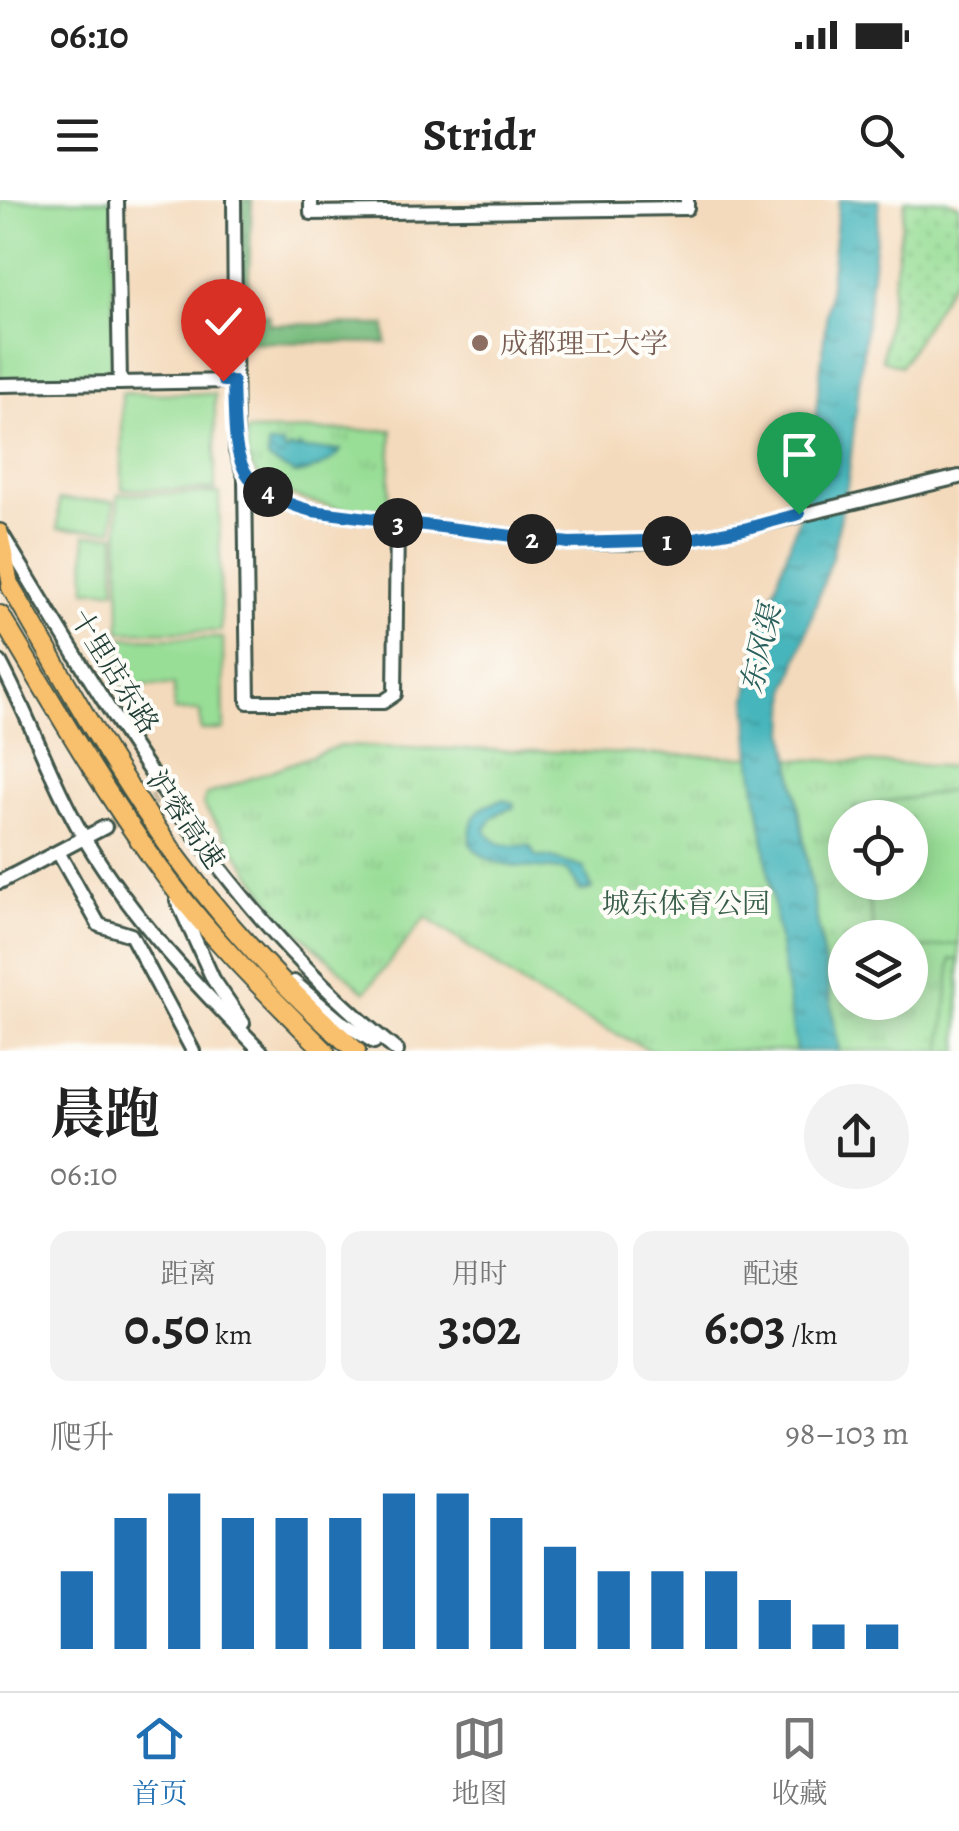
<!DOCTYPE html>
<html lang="zh">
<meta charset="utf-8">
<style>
body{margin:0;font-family:Alegreya,"Noto Serif SC",serif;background:#f2f2f2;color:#222;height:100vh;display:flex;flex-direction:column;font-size:38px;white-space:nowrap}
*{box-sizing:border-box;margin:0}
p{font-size:32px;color:#767676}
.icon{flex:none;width:55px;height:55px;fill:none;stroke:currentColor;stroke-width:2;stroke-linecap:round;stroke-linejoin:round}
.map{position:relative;height:851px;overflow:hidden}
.panel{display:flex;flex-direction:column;background:#fff;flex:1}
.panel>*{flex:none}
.fabs{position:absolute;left:828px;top:600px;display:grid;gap:20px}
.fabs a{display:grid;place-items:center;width:100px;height:100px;border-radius:50%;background:#fff;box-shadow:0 5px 25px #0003;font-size:50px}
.pin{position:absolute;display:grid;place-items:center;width:85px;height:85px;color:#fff;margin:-102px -42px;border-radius:50% 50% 50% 0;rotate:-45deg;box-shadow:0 0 10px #0007}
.pin .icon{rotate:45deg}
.km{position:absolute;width:50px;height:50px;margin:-25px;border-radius:50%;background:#222;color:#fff;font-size:28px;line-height:50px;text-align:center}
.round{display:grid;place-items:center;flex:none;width:105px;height:105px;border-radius:52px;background:#f2f2f2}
.head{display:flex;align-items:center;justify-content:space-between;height:170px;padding:0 50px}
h1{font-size:55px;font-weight:700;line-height:75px}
.stats{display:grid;grid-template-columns:repeat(3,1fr);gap:15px;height:170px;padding:10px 50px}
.stats div{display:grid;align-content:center;border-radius:20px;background:#f2f2f2;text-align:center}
.stats b{font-size:50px;font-weight:700}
.stats small{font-size:28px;font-weight:400}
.stats p{font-size:28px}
.chart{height:280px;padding:20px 50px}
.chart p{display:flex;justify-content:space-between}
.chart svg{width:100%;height:180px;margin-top:10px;stroke:#1f6fb2;stroke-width:6}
.status{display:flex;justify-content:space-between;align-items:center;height:70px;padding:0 50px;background:#fff;direction:ltr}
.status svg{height:28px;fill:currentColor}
header{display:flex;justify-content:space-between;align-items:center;height:130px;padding:0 50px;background:#fff;font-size:45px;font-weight:700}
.tabs{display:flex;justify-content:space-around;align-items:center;height:140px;border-top:2px solid #e0e0e0;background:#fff;font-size:28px;color:#767676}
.tabs a{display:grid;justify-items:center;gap:5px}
.tabs .current{color:#1f6fb2}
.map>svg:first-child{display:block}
</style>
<div class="status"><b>06:10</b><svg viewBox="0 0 49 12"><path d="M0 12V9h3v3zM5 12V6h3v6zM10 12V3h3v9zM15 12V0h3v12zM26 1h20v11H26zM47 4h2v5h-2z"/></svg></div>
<header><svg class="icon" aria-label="menu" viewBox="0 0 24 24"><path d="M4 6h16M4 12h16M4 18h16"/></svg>Stridr<svg class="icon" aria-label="search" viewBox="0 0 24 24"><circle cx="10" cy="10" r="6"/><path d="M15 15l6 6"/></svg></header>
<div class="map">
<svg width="959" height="851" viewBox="0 0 959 851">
<defs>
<pattern id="grass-dots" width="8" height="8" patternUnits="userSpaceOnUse" patternTransform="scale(2.5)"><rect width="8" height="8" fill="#99de97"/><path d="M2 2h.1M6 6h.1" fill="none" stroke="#83bf83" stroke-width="1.8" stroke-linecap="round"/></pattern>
<pattern id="forest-crowns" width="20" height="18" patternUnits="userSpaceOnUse" patternTransform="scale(2.5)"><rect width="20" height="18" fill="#7abd80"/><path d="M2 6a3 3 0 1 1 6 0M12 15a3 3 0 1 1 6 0" fill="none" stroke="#639b6a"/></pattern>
<pattern id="park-tufts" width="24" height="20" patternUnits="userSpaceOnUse" patternTransform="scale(2.5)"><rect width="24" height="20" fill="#99de97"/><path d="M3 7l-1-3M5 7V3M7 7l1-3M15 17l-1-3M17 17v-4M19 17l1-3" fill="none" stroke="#83bf83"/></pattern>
<pattern id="water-ripples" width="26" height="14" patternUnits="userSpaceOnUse" patternTransform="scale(2.5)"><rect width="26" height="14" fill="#46b6bc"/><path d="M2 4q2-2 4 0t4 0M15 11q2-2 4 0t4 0" fill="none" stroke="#3a959a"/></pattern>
</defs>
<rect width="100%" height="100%" fill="#fdfcf7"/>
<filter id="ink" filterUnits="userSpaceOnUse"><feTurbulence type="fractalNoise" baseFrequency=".01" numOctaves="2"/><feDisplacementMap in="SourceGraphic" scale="20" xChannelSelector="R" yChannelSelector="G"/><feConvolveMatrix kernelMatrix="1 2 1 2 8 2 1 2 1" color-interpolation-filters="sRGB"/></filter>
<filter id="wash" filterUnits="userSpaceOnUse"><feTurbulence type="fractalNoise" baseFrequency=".0048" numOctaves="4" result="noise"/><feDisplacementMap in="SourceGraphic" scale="40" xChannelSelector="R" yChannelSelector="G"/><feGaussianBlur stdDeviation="2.25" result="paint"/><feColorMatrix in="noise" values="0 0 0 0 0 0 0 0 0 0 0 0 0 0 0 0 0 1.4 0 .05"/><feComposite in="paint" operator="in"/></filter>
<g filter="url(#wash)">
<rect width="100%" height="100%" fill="#f4dabc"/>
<!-- grass -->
<polygon fill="url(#grass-dots)" stroke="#5c8e66" stroke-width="2.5" points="905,0 946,0 959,5 959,70 901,166 882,160"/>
<!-- forest -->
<polygon fill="url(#forest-crowns)" stroke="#4c7d5a" stroke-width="2.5" points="243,0 252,0 247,113 269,115 269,124 385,125 386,143 241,142"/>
<!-- park -->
<g fill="url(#park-tufts)" stroke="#5c8e66" stroke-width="2.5" fill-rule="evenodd">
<path d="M392 230 388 315H375C342 309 261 298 249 262 246 253 247 240 246 231Z"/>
<path d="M339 546 751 557 959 567V851H652L542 798 426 717 365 792 282 717 203 605 206 595ZM845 618H910V682H845ZM845 738H910V802H845Z"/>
</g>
<!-- pitch -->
<g fill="#99de97" stroke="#5c8e66" stroke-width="2.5">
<polygon points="0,0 113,0 113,157 108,173 100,178 0,179"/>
<polygon points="122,193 215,194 215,290 122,289"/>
<polygon points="219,293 221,431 120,432 118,294"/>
<polygon points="59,300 114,301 113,330 58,329"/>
<polygon points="85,335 115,335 115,390 86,390"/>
<polygon points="121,438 223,438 224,530 201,530 200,511 174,511 174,485 121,485"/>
<polygon points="952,591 959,632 959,743 910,751 910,738 875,737 866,683 910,682 910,618 856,617 854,607"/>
<polygon points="951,759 959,760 959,851 942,851"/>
</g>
<!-- water -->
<g fill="url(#water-ripples)" stroke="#327a78" stroke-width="2.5">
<polygon points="839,0 880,0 879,12 848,281 832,357 788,487 786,533 839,851 796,851 751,557 747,499 760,431 807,294"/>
<path d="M268 245H283L284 251H289V247L298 250 299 246 303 249 341 250C335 262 309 273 295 274L268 259Z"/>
<path d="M502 600 514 603 513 608C498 611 490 617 486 631 496 649 513 645 530 646L536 657H549L584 668 592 689 581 691 568 671C532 664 495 675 470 644 471 613 474 610 502 600Z"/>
</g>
</g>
<g filter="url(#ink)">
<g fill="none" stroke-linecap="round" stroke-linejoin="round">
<!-- minor-tunnel -->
<polyline stroke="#c9bba1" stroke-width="12" stroke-dasharray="12 6" stroke-linecap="butt" points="105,627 156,599"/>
<!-- minor casing -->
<g stroke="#3f5548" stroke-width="18">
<g id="minor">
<polyline points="117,0 120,183"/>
<polyline points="234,0 236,251 245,277 284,302 312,311 569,343 630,343 684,340 743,329 959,277"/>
<polyline points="311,0 311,13 687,8 687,0"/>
<polyline points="0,185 233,181"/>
<polyline points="245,277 248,502 383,502 395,494 397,323"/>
<path d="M3 336C116 522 224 712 397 851"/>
<path d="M0 462C31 520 52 584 86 641 134 720 196 785 261 851"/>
<polyline points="58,652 99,725 131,735 193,851"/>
<polyline points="0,682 105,627"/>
<polyline points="177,700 213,779 243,823"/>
<polyline points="294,782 340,821 374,842"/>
</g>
</g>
<!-- major casing -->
<g stroke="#3f5548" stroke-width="20">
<polyline id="major" points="0,332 11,387"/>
</g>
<!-- highway casing -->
<g stroke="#3f5548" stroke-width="22">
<g id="highway">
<path d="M11 387C57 466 101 547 153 623 210 708 279 784 356 851"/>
<path d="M0 415C54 505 106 597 169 681 215 743 271 797 325 851"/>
</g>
</g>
<!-- minor -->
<use href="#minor" stroke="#fff" stroke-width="12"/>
<!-- major -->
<use href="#major" stroke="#f8bf6c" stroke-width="15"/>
<!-- highway -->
<use href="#highway" stroke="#f8bf6c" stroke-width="18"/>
</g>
</g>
<g fill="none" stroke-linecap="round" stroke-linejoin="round" filter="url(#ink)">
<!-- route casing -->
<g stroke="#fff" stroke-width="20">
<path id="route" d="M223 181H233C236 256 228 288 312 311L569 343 684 340 744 329 799 314"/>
</g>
<!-- route -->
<use href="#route" stroke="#1f6fb2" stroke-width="12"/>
</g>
<!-- markers -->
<circle fill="#8d6e63" stroke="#fdfcf7" stroke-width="4" cx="480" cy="143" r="10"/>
<g text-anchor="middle" stroke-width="8" stroke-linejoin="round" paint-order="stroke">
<!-- education labels -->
<g font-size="28" fill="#785e54" stroke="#fdfcf7" text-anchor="start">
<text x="500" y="153">成都理工大学</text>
</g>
<!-- street labels -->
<g font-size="28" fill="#1f3d34" stroke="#fdfcf7">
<text transform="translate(115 471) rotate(58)" y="10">十里店东路</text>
<text transform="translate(186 619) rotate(55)" y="10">沪蓉高速</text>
</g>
<!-- park labels -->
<g font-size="28" fill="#375d48" stroke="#fdfcf7">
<text x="686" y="713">城东体育公园</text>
</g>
<!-- water labels -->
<g font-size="30" font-style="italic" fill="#2b615d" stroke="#fdfcf7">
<text transform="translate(761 449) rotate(-77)" y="10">东风渠</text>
</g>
</g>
</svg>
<div class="fabs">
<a><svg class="icon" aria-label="locate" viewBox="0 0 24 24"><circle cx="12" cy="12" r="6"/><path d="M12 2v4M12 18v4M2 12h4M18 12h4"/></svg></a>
<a><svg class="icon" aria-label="layers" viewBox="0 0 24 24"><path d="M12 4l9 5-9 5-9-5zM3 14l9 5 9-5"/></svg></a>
</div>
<div class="pin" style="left:799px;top:314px;background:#1e9e55"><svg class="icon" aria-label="arrive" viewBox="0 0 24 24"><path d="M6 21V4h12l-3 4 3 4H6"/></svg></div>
<div class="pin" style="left:223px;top:181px;background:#d93025"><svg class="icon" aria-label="check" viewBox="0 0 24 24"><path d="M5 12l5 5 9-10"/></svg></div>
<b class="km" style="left:667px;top:341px">1</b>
<b class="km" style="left:532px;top:339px">2</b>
<b class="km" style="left:398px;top:323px">3</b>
<b class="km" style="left:268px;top:292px">4</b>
</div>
<section class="panel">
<div class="head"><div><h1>晨跑</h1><p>06:10</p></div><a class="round"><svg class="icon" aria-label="share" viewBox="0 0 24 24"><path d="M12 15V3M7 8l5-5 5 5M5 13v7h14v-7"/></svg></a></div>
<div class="stats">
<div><p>距离</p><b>0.50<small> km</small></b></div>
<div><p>用时</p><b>3:02</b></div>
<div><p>配速</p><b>6:03<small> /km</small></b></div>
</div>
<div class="chart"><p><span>爬升</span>98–103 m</p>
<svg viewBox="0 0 160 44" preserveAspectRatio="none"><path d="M5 44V25M15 44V12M25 44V6M35 44V12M45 44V12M55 44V12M65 44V6M75 44V6M85 44V12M95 44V19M105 44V25M115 44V25M125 44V25M135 44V32M145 44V38M155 44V38"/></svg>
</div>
</section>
<nav class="tabs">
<a class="current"><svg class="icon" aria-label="home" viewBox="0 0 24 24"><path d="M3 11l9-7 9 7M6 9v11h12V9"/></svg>首页</a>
<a><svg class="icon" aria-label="map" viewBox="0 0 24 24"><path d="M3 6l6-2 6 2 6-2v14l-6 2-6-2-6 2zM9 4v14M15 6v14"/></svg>地图</a>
<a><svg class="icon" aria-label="saved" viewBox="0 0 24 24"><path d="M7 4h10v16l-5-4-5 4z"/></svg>收藏</a>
</nav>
